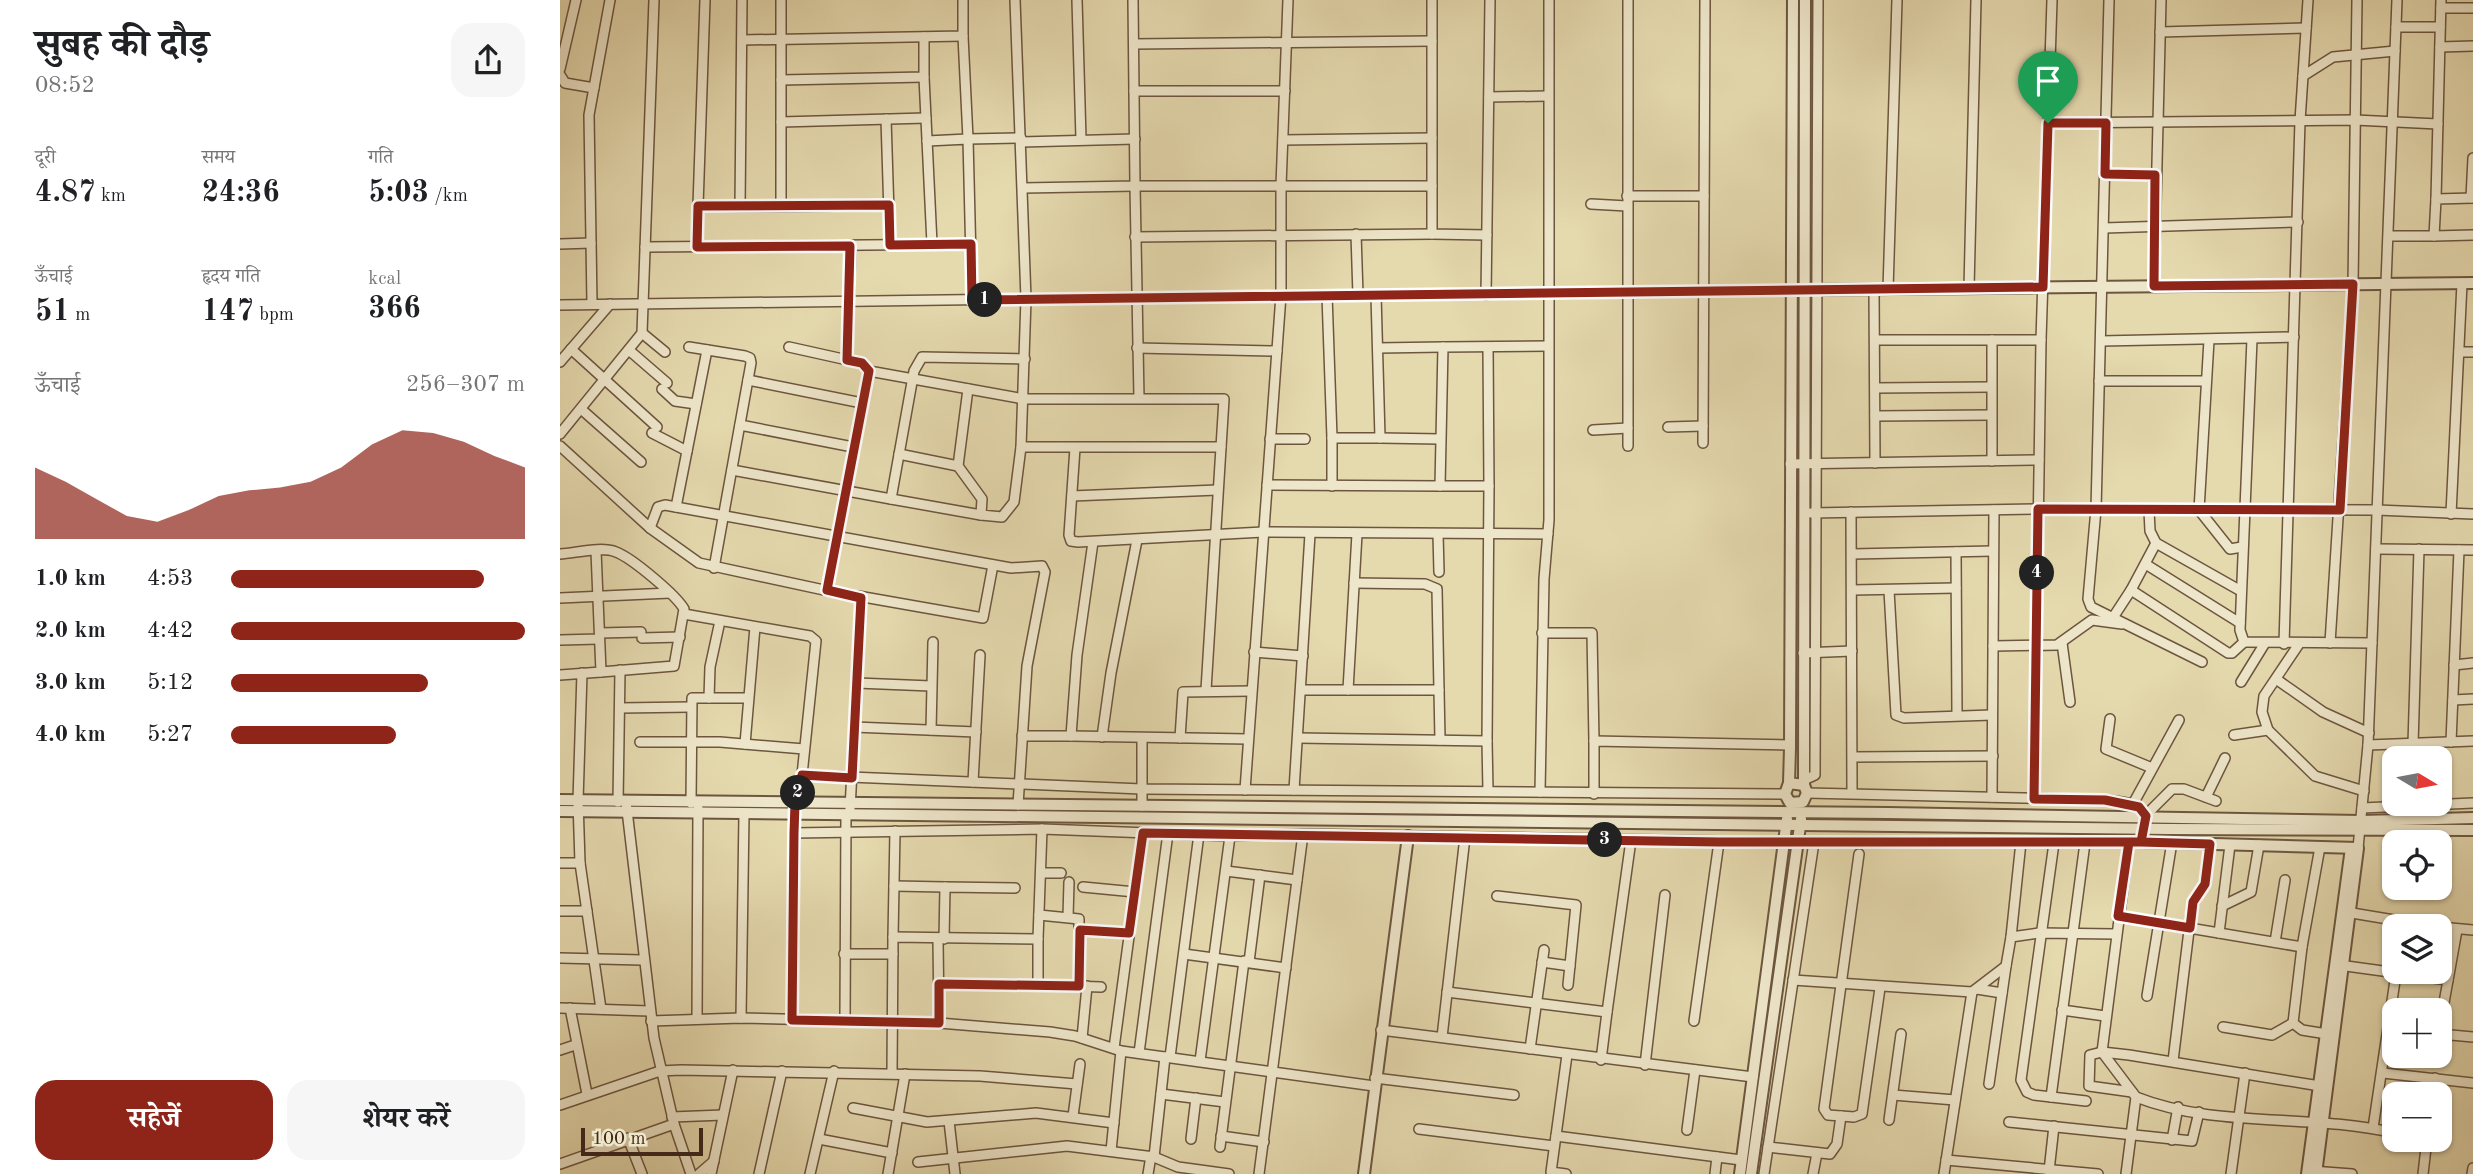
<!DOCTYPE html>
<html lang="hi">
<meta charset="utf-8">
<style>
body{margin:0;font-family:"Old Standard TT","Noto Serif Devanagari",serif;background:#f6f6f6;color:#202124;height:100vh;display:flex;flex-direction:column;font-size:26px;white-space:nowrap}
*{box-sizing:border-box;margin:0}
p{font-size:23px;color:#757577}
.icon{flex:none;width:38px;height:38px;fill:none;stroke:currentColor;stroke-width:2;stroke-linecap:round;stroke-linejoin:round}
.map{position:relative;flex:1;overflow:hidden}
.drawer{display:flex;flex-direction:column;background:#fff;width:560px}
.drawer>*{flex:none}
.needle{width:46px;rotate:100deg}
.fabs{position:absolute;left:1822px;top:746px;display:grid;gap:14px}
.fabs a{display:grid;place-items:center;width:70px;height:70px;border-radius:14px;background:#fff;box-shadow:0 2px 5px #0004;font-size:35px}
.scale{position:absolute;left:21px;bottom:18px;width:122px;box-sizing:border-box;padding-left:7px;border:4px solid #452a1a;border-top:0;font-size:19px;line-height:24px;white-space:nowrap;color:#452a1a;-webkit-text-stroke:5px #eee6ca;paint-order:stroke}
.pin{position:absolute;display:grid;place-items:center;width:60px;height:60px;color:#fff;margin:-72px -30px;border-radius:50% 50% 50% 0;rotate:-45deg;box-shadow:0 0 7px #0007}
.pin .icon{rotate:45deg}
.km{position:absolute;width:35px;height:35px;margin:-18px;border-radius:50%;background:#222;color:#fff;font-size:19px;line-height:35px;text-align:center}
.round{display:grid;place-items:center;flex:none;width:74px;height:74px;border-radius:21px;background:#f6f6f6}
.overview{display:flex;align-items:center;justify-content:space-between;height:119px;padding:0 35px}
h1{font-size:38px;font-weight:700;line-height:52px}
.figures{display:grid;grid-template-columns:repeat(3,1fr);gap:10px;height:119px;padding:7px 35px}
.figures div{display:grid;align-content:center}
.figures b{font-size:30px;font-weight:700}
.figures small{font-size:19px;font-weight:400}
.figures p{font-size:19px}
.chart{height:196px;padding:14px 35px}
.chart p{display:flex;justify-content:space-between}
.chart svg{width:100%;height:126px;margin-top:7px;fill:#8f2418;opacity:.7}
.primary-button{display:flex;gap:14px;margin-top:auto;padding:14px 35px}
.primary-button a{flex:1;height:80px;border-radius:21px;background:#8f2418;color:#fff;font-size:28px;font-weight:700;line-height:80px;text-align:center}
.primary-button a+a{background:#f6f6f6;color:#202124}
ul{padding:0 35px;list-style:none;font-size:23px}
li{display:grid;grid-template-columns:112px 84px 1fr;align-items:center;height:52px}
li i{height:18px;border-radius:9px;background:#8f2418}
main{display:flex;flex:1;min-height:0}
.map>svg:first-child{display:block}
</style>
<main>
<section class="drawer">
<div class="overview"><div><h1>सुबह की दौड़</h1><p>08:52</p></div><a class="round"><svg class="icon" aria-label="share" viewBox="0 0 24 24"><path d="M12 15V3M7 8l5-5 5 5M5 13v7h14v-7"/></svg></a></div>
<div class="figures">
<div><p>दूरी</p><b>4.87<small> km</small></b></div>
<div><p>समय</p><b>24:36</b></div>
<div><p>गति</p><b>5:03<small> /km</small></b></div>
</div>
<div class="figures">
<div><p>ऊँचाई</p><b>51<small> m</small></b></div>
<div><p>हृदय गति</p><b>147<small> bpm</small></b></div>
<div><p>kcal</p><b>366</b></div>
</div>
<div class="chart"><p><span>ऊँचाई</span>256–307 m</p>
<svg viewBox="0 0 160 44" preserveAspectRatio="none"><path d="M0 44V19L10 24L20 30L30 36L40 38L50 34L60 29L70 27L80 26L90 24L100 19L110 11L120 6L130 7L140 10L150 15L160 19V44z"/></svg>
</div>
<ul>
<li><b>1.0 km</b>4:53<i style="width:86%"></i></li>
<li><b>2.0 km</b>4:42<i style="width:100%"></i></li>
<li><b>3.0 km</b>5:12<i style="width:67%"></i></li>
<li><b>4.0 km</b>5:27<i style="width:56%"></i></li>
</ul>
<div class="primary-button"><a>सहेजें</a><a>शेयर करें</a></div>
</section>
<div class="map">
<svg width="1913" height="1174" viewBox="0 0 1913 1174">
<rect width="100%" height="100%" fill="#e5d9ae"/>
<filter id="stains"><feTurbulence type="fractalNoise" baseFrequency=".00286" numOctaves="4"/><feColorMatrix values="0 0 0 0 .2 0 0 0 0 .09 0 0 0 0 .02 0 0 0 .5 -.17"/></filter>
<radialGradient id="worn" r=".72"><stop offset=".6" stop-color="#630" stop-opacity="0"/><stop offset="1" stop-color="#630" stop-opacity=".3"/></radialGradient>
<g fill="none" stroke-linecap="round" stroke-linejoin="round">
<!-- minor casing -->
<g stroke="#6d563f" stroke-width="12">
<g id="minor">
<polyline points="182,0 180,207 221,207 221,0"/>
<polyline points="455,0 466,299 1230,290"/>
<polyline points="517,0 521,139"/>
<polyline points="872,0 872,234 927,235"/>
<polyline points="1549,0 1536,509 1528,599 1531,607 1642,662"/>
<polyline points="1881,8 1913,8"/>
<polyline points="1836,27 1880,27"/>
<polyline points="1600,32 1746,28"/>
<polyline points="403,36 408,139 461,138"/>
<polyline points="182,40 403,36 403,0"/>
<polyline points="574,44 872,41"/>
<polyline points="1880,47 1913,46"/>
<polyline points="0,69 16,0"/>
<polyline points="0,75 5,83 34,88"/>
<polyline points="1743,76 1773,57 1835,51"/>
<polyline points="364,77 372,244"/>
<polyline points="221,80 364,77 364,37"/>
<polyline points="574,91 725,91"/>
<polyline points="929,97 987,96"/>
<polyline points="326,119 330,245"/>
<polyline points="221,122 366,118"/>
<polyline points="1488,123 1795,120 1878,124"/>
<polyline points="723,140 872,138"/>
<polyline points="367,141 408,139 412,300"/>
<polyline points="461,142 575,139"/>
<polyline points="1545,174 1595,175"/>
<polyline points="463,188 575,186 573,0"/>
<polyline points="1067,196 1144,196"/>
<polyline points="1911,198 1913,158"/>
<polyline points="1913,198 1876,199 1874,236 1913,235"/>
<polyline points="1876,199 1881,0"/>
<polyline points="1031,204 1067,206"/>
<polyline points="138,206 145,0"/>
<polyline points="221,207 329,205"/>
<polyline points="1544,228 1738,222"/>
<polyline points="796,234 798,295"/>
<polyline points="1829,236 1874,236"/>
<polyline points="575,237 872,234"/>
<polyline points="0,244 31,243"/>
<polyline points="85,247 411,244"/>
<polyline points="137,247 138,206 180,207"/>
<polyline points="1594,286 1601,0"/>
<polyline points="1409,288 1416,0"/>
<polyline points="1314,290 1315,463"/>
<polyline points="1328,290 1337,0"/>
<polyline points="767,295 772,438"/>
<polyline points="926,295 930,0"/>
<polyline points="32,304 29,115 50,0"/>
<polyline points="0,305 466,299 461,447 454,502 442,517 421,515 422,499 398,466 408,389"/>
<polyline points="82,333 105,352"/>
<polyline points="1692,339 1680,630 1684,642 1812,643"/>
<polyline points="1315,340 1481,340"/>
<polyline points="1432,340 1432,461"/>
<polyline points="1649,340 1639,510 1670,549 1682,547"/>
<polyline points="1541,341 1734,337"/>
<polyline points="129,347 185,356 190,358 191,363 154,568"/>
<polyline points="229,347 301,363 309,371 267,590"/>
<polyline points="928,347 929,486"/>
<polyline points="577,348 717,351"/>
<polyline points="818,348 883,347"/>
<polyline points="11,349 97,427"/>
<polyline points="70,351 107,383"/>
<polyline points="1899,352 1913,352"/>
<polyline points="287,360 291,246"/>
<polyline points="0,362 50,304"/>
<polyline points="309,371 464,399 664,399 646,690"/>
<polyline points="188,380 302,403"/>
<polyline points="1539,381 1646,381"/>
<polyline points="1315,388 1431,387"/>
<polyline points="102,389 115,401 136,404"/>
<polyline points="579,398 575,186 872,186"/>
<polyline points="21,409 81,462"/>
<polyline points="1315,416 1431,415"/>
<polyline points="180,425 293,447"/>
<polyline points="1108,427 1143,426"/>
<polyline points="1033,430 1068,428"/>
<polyline points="92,433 127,451"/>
<polyline points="0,434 82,333 94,0"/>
<polyline points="820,438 880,439"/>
<polyline points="710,439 745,439"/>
<polyline points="1143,443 1145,0"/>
<polyline points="0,446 90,528 98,507 105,505 451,568 482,566 485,572 467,666 458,805"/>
<polyline points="1068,446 1068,0"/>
<polyline points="461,447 661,447"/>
<polyline points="515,448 509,535 511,541 518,542 703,532 988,534"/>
<polyline points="339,454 398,466"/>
<polyline points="1230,464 1479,460"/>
<polyline points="172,470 331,499 354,371 362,357 465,359"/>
<polyline points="707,485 880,486"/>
<polyline points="772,486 772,438 820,438 816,295"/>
<polyline points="512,496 657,490"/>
<polyline points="331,499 421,515"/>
<polyline points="116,507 147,350"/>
<polyline points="1589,510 1590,531 1596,543 1681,591"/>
<polyline points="1291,512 1292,793"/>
<polyline points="1251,513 1478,509 1817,510 1913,514"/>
<polyline points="1891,514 1902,283"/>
<polyline points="90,528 139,563 301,598 290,809"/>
<polyline points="878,534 879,572"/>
<polyline points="1596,543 1571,590 1668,653 1672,653 1684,642"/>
<polyline points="1816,549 1913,550"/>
<polyline points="1396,552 1397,715"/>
<path d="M0 554C16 553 41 546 56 552 72 558 116 595 124 609L114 666 41 672 36 551"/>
<polyline points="1292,554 1433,551"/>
<polyline points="1587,565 1680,623"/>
<polyline points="794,583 865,584 877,589 880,740"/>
<polyline points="1292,590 1396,588"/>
<polyline points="1329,590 1336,715 1344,718 1432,715"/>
<polyline points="298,596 423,618 433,565"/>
<polyline points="0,598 110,593"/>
<polyline points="124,614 250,636 256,641 242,775 235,804 232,1020"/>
<polyline points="1554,616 1571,590"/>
<polyline points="982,633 1032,633 1034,741"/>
<polyline points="82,638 120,637"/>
<polyline points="0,640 39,639 40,633 81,632"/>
<polyline points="1502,643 1510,702"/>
<polyline points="1770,643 1793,284 1797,0"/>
<polyline points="1724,644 1740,121 1748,0"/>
<polyline points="1739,644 1704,696 1702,712 1708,730 1755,776 1804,791"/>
<polyline points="1433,646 1497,645 1532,620 1562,624"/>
<polyline points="694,652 743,656"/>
<polyline points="1243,653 1292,651"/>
<polyline points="1894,665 1913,663"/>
<polyline points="22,673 18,801 20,863 41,1009"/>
<polyline points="0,675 41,672"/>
<polyline points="1716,679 1763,712 1809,733"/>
<polyline points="1681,682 1705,643"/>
<polyline points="297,683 371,686"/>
<polyline points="741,690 879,690"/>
<polyline points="788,690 797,534"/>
<polyline points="149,698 150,667 160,621"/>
<polyline points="1893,700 1913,699"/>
<polyline points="60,708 131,707"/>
<polyline points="1550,719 1546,749 1592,768"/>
<polyline points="294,727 416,732"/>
<polyline points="371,730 373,642"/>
<polyline points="1674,735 1708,730"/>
<polyline points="462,736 511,736 517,655 533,542"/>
<polyline points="511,736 688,739"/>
<polyline points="542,737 551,673 577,540"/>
<polyline points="620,738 623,692 691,691"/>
<polyline points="738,738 927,741 929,486 880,486 883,347 988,346"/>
<polyline points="927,741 928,791"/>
<polyline points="80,742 160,742 244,749"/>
<polyline points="1891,742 1899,550"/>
<polyline points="185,744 195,627"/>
<polyline points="1853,744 1859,549"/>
<polyline points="1808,745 1913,741"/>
<polyline points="1293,757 1433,756"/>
<polyline points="242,775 582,789 1225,794"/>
<polyline points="1244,780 1255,775 1258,0"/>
<polyline points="413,782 420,655"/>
<polyline points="685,790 721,295 721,186 728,0"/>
<polyline points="734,790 750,534"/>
<polyline points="980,792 984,579 989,520 989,0"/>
<path d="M1247 793 1545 800C1560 802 1580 801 1585 818"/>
<polyline points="1034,794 1034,741 1230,745"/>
<polyline points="1432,797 1434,510"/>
<polyline points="1646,797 1665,758"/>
<polyline points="1474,799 1481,340 1492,0"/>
<polyline points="58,802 60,670"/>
<polyline points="66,802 94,1038 114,1124 131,1174"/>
<polyline points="131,803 132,698 188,698"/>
<polyline points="1573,804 1619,720"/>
<polyline points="582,806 582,738"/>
<polyline points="1802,808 1913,803"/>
<polyline points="1585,816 1612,789 1624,789 1656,801"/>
<polyline points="234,833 482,829 670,836 743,834 1224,842"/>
<polyline points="1494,843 1461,1080 1467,1092 1474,1095 1526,1101"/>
<polyline points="1760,847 1742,947 1733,1023 1742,1030 1773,1035"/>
<polyline points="1798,848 1808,745 1837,0"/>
<polyline points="1299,854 1264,1109 1268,1115 1294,1117 1302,1114 1320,988"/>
<polyline points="0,863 20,863"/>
<polyline points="666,871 737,880"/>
<polyline points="481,873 501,873"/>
<polyline points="334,886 385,887"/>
<polyline points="523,887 575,892"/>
<polyline points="937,896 1016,905 1008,985"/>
<polyline points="1662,906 1691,892 1699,845"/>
<polyline points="0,911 27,911"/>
<polyline points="1792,913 1870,926"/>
<polyline points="479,915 519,919 519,986"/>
<polyline points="1558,916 1742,947"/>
<polyline points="508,917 509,882"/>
<polyline points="1880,927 1913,930"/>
<polyline points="520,930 569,933"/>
<polyline points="1659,933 1670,845"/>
<polyline points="333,937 335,831"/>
<polyline points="1451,937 1461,842"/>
<polyline points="378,939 379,1023"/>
<polyline points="384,939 385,887 455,888"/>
<polyline points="1715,942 1725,880"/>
<polyline points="284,954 333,954"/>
<polyline points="624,954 726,968"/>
<polyline points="0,958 82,960"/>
<polyline points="689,962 700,875"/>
<polyline points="982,962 1010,966"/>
<polyline points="1779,965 1888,980"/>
<polyline points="1233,980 1412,992"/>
<polyline points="379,984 478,985 478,939"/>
<polyline points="478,985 541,987"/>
<polyline points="1417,989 1442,993"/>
<polyline points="887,992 1047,1012 1041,1060"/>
<polyline points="1587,996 1612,842"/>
<polyline points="0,1008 89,1011"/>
<polyline points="10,1008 27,1094"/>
<polyline points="1502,1010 1545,1016"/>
<polyline points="1047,1012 1071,840"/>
<polyline points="181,1018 184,814"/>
<polyline points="137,1019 138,808"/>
<polyline points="91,1021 181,1018 379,1023 490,1032 515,1036 561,1051 814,1086"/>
<polyline points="285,1021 286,814"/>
<polyline points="1134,1021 1159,842"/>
<polyline points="1880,1025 1897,930"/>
<polyline points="1663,1027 1712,1035 1733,1023"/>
<polyline points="821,1030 1193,1077"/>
<polyline points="1880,1034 1913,1037"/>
<polyline points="882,1037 905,837"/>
<polyline points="522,1038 527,986"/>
<polyline points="554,1048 583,833"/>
<polyline points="970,1049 984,950"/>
<polyline points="0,1050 15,1045"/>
<polyline points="579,1053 608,833"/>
<polyline points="610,1057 639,834"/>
<polyline points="640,1061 670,836"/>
<polyline points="1613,1061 1632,906 1645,883 1650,844"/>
<polyline points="1085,1065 1105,895"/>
<polyline points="332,1073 333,937 478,939 482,829"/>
<polyline points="1823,1073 1913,1083"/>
<polyline points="815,1078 954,1095"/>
<polyline points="1429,1084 1446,966"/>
<polyline points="1572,1092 1529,1086 1530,1055 1542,1052 1569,1055 1766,1087"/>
<polyline points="601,1094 665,1102"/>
<polyline points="1873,1094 1875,1078"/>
<polyline points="1333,1095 1395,1100"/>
<polyline points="1491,1097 1525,843"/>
<path d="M1576 1097C1657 1129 1750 1113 1834 1133"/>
<polyline points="0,1105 100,1071 121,1070 420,1076 517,1084"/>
<polyline points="293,1108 367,1122 476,1113 554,1123"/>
<polyline points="513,1116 520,1064"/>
<polyline points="112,1117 163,1115"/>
<polyline points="1329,1120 1341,1034"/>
<polyline points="389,1121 395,1174"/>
<polyline points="1449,1122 1632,1141 1639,1112"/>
<polyline points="1813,1128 1836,974"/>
<polyline points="859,1129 994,1146"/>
<polyline points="1127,1130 1135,1070"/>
<polyline points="661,1136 704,1142"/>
<polyline points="996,1136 1181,1160"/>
<polyline points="68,1138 82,1174"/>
<polyline points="259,1139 332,1153"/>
<polyline points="631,1139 636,1098"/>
<polyline points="1612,1140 1618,1107"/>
<polyline points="660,1147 684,961"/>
<polyline points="1208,1147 1270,1154 1277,1144 1281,1116"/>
<polyline points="551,1151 561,1051"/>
<polyline points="594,1157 605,1057"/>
<polyline points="1386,1160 1538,1174"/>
<polyline points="358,1162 507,1146 594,1157 618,1167 669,1174"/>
<polyline points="0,1164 114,1124"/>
<polyline points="1489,1171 1494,1126"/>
<polyline points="1752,1171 1792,1174"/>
<polyline points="139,1174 154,1161"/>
<polyline points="151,1174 173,1070"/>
<polyline points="199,1174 222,1071"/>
<polyline points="250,1174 274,1071"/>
<polyline points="328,1174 345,1074"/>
<polyline points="588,1174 591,1156"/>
<polyline points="699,1174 743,834"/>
<polyline points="1006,1174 991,1172 1007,1055"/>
<polyline points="1155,1174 1157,1157"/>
<polyline points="1204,1174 1254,842"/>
<polyline points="1253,1174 1257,1153"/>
<polyline points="1384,1174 1412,992 1446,966 1451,937 1479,933 1555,934"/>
<polyline points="1566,1174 1576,1097 1542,1052 1569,842"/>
<polyline points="1671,1174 1685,1073"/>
<polyline points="1863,1174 1867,1139"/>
<polyline points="1912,1174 1913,1168"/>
</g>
</g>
<!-- tertiary casing -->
<g stroke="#6d563f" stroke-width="14">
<g id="tertiary">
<polyline points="1236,290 1913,283"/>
<polyline points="1229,783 1244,785 1247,793 1243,802 1230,803 1225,794 1229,783 1230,748 1233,0"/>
<polyline points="1244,785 1245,0"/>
<polyline points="0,800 1328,813 1801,821 1913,818"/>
<polyline points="0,811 1608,829 1913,830"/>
<polyline points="1224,842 1581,842 1798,848 1756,1174"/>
<polyline points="804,1174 848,836"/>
<polyline points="1180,1174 1227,819"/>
<polyline points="1191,1174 1241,819"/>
<polyline points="1747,1174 1791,848"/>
</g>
</g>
<!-- minor -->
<use href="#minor" stroke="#eee6ca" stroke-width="9"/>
<!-- tertiary -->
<use href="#tertiary" stroke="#eee6ca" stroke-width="10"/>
</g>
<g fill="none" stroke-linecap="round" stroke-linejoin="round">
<!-- route casing -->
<g stroke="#fff" stroke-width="14">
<polyline id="route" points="1488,123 1483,287 412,300 411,244 330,245 329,205 138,206 137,247 290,246 287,360 302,363 309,371 267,590 301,598 292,778 242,775 235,804 234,833 232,1020 379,1023 379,984 519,986 520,930 569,933 583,833 1159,842 1581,842 1650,844 1645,884 1633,902 1630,928 1558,916 1569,842 1581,842 1586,816 1579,807 1545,800 1474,799 1478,509 1780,510 1793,284 1594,286 1595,175 1545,174 1546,123 1488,123"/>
</g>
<!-- route -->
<use href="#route" stroke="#8f2418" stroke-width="9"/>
</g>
<rect width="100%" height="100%" filter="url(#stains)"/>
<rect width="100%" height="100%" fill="url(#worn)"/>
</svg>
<div class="fabs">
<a><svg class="needle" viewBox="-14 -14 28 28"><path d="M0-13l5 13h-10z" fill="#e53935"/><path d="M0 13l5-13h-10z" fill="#757577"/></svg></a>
<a><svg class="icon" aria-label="locate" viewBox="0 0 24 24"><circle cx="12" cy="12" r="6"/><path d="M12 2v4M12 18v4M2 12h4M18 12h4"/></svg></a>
<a><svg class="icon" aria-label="layers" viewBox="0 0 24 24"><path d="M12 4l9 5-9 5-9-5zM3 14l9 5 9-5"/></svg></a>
<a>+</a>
<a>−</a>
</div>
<div class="scale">100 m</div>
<div class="pin" style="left:1488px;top:123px;background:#1e9e55"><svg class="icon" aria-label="arrive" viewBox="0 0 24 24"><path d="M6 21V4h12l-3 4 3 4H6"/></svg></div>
<b class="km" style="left:425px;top:300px">1</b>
<b class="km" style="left:238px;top:793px">2</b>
<b class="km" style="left:1045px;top:840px">3</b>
<b class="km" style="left:1477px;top:573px">4</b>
</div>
</main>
